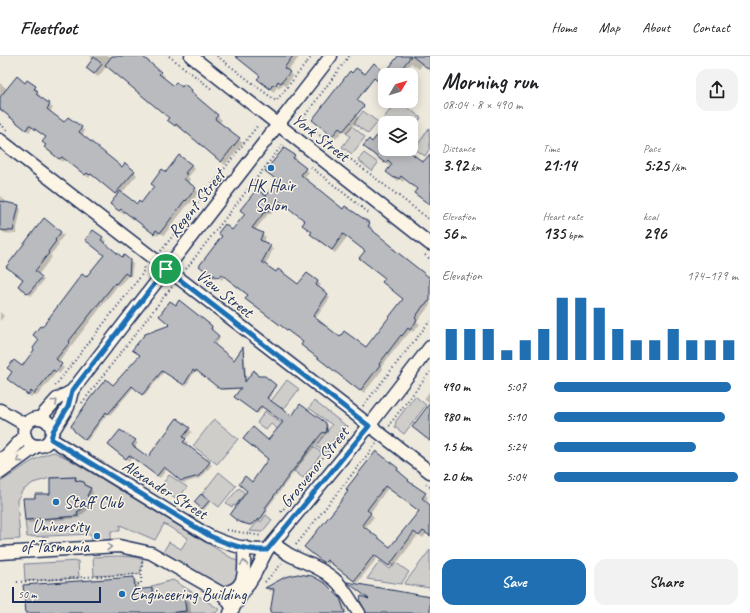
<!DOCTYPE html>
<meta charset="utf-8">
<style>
body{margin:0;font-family:Caveat,sans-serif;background:#f2f2f2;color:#202124;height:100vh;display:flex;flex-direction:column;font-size:15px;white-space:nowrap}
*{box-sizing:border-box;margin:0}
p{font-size:13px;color:#757577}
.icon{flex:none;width:22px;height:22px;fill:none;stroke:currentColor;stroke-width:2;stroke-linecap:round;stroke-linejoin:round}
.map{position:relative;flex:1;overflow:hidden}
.details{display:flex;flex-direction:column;background:#fff;width:320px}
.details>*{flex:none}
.needle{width:26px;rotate:52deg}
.fabs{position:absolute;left:378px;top:12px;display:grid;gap:8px}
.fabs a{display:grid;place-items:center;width:40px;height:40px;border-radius:8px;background:#fff;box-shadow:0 2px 10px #0003;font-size:20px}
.scale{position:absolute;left:12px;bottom:10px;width:89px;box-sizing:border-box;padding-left:4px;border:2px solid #1b2f5e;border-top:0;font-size:11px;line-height:14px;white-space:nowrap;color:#1b2f5e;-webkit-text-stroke:3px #fcf5e5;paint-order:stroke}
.pin{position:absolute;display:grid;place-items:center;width:34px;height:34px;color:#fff;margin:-17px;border:2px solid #fff;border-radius:50%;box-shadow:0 1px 4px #0007}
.round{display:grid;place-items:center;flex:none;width:42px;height:42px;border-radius:12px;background:#f2f2f2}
.head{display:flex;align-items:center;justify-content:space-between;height:68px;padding:0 12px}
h1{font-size:22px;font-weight:700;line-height:30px}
.stats{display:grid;grid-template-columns:repeat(3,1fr);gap:6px;height:68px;padding:4px 12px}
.stats div{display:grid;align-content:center}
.stats b{font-size:17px;font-weight:700}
.stats small{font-size:11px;font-weight:400}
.stats p{font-size:11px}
.chart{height:112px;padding:8px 12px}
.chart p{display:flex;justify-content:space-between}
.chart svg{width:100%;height:72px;margin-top:4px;stroke:#1f6fb2;stroke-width:6}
.action{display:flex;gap:8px;margin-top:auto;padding:8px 12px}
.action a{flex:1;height:46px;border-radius:12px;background:#1f6fb2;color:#fff;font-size:16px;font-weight:700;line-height:46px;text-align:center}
.action a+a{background:#f2f2f2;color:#202124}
ul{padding:0 12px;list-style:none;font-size:13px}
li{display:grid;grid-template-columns:64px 48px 1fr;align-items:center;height:30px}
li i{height:10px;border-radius:5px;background:#1f6fb2}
header{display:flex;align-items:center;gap:24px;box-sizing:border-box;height:56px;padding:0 20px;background:#fff;border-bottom:1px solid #e0e0e0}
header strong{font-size:19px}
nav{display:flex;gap:22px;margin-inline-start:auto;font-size:14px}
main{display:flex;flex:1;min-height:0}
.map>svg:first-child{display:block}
</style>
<header>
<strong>Fleetfoot</strong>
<nav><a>Home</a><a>Map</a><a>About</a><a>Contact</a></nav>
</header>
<main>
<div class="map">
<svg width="430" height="557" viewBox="0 0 430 557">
<rect width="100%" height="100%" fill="#eee9dd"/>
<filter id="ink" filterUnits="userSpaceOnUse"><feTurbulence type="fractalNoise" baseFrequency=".025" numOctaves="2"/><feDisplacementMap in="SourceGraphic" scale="8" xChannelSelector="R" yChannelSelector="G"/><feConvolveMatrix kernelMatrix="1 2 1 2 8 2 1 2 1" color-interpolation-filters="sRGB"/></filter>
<g filter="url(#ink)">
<!-- green -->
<g fill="#cfcdca" stroke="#757e94">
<polygon points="397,45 400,45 421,62 411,75 411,67 388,67 383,63"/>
<polygon points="363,55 378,66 368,78 354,67"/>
<polygon points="352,70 365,81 352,98 342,91 350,80 346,77"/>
<polygon points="429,72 430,92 425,100 415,93"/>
<polygon points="364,97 378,107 372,115 358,104"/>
<polygon points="287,324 299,333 284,353 281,351 275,360 265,353"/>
<polygon points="415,340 426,349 404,378 395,371 396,365"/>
<polygon points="314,345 345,369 325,396 316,390 332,369 309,352"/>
<polygon points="265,355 322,397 303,422 294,415 311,392 303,386 296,387 271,368 266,374 257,367"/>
<polygon points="214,363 238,383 217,408 193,390"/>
<path d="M54 396 67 402 240 507 237 528 220 533 163 496 169 486 181 493 188 482 164 468 155 484 120 469V475H111V482L105 485 92 486 91 478 27 481 25 464 77 460V456L86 450 90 442 87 440 91 432 86 430 84 426 75 424 76 421 50 422 33 427 22 435 17 444 20 483 0 484V426C18 416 33 401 54 396Z"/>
<polygon points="219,416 236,430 219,451 202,438"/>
<polygon points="169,419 187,431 177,444 160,432"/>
<polygon points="239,432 245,437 235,450 233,449 232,451 226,447"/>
<polygon points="266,459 272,464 262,476 250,475 259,464 261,466"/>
<polygon points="430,494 430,532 404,528"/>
<polygon points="117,500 135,501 143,504 140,518 94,520 93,501"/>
<polygon points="78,505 79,522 25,525 24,508"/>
<polygon points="380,505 390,513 395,506 409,516 401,528 367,523"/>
<polygon points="173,524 219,553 216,557 171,557 186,555 184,539 153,542 152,530"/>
</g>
<!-- shadow -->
<g fill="#0003" fill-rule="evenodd">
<polygon points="90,0 143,0 149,6 148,6 165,20 163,22 174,31 182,33 185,30 192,35 196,39 195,40 222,64 219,67 243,87 225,109 181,72 179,73 173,68 170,62 107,10 98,21 91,16 94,4"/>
<polygon points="235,0 300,0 288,15 293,20 286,30 283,28 279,33 277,31 274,36 262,27 261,20"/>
<polygon points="399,0 430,0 430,13 423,8 419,13 411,7 402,19 385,19 385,30 380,25"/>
<polygon points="0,27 7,33 25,28 35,31 38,34 37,36 40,39 39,41 53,52 50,56 64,67 68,62 85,75 82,79 122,112 134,116 137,119 121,138 137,150 142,148 166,117 191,110 195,113 188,121 190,123 187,127 199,136 190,148 189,147 164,179 160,177 158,180 125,156 123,158 115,152 118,140 94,120 93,121 91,119 89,122 65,103 63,106 48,94 47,82 33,71 29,76 0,54"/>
<polygon points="344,50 359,62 347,78 343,74 336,83 313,64"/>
<polygon points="385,72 385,93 405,93 423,108 430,99 430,148 418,133 405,122 403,126 399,123 398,125 390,119 393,108 391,107 389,110 367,93"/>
<path d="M294 100 297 103 296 106 309 116 303 123 343 155 369 168 372 171 370 174 393 191 396 194 395 195 428 221 430 218V249L417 266 420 268 413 276 411 275 405 282H404L381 311 383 313 364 337 305 292 304 286 224 220 222 224 218 221 216 223 203 213 232 175 266 142 279 126ZM281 146 306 165 313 176 311 178 335 197 347 181 366 195 386 222 404 243 366 292 340 282 315 263 330 242 318 232 321 229 318 226 307 218 298 230 265 210 273 193 263 187 266 181 255 174 269 157 270 159Z"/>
<polygon points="0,140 5,144 5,147 18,150 21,153 16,178 4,177 1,174"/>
<polygon points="44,163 64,179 58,187 59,189 50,199 52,201 38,219 44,224 31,240 22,233 24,224 10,214"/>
<polygon points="94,175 106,185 104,188 122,202 129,205 133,208 131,221 129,219 119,230 118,229 58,307 64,312 59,318 57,316 37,340 34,338 31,341 12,326 36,294 41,284 42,273 105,199"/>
<polygon points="0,256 4,260 0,265"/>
<polygon points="211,270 213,272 212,276 220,283 214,290 234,305 243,293 244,294 247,326 254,315 258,321 264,321 277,331 268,344 292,361 326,368 328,369 328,377 324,379 295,415 266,454 268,455 262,463 252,470 242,467 233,461 252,427 269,403 269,386 284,366 263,351 258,358 237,342 241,333 222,334 198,315 197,317 195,315 186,330 164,316 144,340 134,331 110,359 108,357 87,385 78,378 113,330 141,300 135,295"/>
<polygon points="430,335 430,348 424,343"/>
<polygon points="189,373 192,376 185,384 188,386 186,389 212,409 201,422 184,427 167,413 160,422 132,401 129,405 112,391 120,375 138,387 134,392 148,402"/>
<path d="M376 396 398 413 401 416 400 418 428 441 425 446 430 450V480L427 477 423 482 418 479 393 512 378 501 357 527 330 506 328 509 305 491 336 453ZM388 432 419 455 391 493 365 472 374 461 370 457Z"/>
<polygon points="76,422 79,425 84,427 93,436 90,443 93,445 89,453 80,460 80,462 29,467 26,464 36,443 52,439"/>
<polygon points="201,440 210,447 204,454 196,446"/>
<polygon points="133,522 139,528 140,534 151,533 157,539 158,543 184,540 190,546 191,557 26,557"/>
<polygon points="267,532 338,541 343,546 347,557 271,557 274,535 269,535"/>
</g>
<!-- building -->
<g fill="#babbbe" stroke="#1b2f5e" fill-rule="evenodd">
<polygon points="112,0 142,0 161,16 159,18 173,29 176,26 182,31 184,28 192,34 191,36 218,59 215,63 240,82 221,106 176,68 175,70 167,64 169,62 105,9"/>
<polygon points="235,0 293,0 284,12 290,16 281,27 278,25 275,30 273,28 270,33 257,23 260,20"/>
<polygon points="398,0 411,0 397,19 385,19 385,31 374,22 357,44 364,50 343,75 339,72 332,80 312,64 350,15 352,17 356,12 365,18 374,7 385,17"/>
<polygon points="412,0 430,0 430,14"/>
<polygon points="94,1 102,8 94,18 86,12"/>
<polygon points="17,20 25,27 27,24 36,30 34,33 38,35 36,38 50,48 47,53 64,66 68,61 82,71 79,76 122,111 125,107 135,115 115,138 91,118 90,119 87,117 85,119 62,101 59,103 44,91 46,89 42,86 46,81 29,69 26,74 0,53 0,41"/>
<polygon points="385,69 385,93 406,93 423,106 430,98 430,149 414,137 417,133 401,120 399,123 396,121 394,122 386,116 392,108 388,104 385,107 363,90 369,83 372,86"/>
<path d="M284 92 295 99 293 102 306 112 301 119 343 153 345 150 370 167 368 170 372 174 393 191 392 192 430 222V245L428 246 423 250 415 262 417 264 410 274 408 272 402 280 401 279 379 308 380 309 360 335 301 289 303 286 245 243 248 239 221 218 218 222 214 219 213 221 199 210 222 180 218 177 225 168 232 174 245 158 240 154 257 133 266 140 278 125 265 115ZM277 143 305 165 302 169 312 176 310 178 332 194 343 178 365 195 359 202 385 222 382 226 403 243 366 291 344 275 340 281 313 260 328 238 316 229 318 225 307 217 298 228 278 213 276 216 262 206 271 189 260 184 263 177 252 172 265 155 267 157Z"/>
<polygon points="179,99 192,109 185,117 187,118 184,123 196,132 186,145 185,144 160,177 156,174 154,178 121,153 119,155 110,148 120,135 137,148 139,145 141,147 154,130 151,128 162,113 166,116"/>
<polygon points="0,145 19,149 13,175 0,174"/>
<polygon points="44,162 61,176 55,184 56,185 48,196 49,197 35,215 42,221 28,238 18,230 23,223 6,211"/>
<polygon points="93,174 103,181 101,184 122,201 124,199 130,204 129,220 125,217 116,228 115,227 69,285 70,286 56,303 62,308 56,316 53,314 34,338 31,335 28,339 7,323 12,316 7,312 14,304 22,310 34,294 33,292 39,284 33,279 40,270 42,271 82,218 86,221 104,199 85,184"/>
<polygon points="179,244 212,270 211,273 219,280 213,287 234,304 243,291 245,326 254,314 258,320 265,320 276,329 267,342 292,360 300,348 326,367 327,376 322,377 293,414 265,452 267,453 261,462 250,469 239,466 230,459 247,435 239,428 245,420 252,426 268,403 243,383 253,371 268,384 283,366 261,350 256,357 234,341 241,332 220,333 196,314 195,316 193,314 184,329 162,315 142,339 132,330 108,358 106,356 85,384 75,376 71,370 90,342 106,323 113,329 140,299 132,294 145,278 170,269 159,260 170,245 176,249"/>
<polygon points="430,347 430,385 412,371"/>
<polygon points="177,362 190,372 183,381 186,383 183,386 210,406 199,420 181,425 164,411 157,420 129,399 126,403 108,389 120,374 136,384 132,389 148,401"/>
<path d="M376 395 398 412 397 414 409 424 408 425 426 437 422 442 430 449V480L423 475 419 480 414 476 389 510 374 499 354 525 327 504 324 507 304 491 336 452 348 435 346 433ZM385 430 419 455 390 491 362 469 371 457 367 454Z"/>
<polygon points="76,421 75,424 84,426 86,430 91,432 87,440 90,441 86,450 77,456 78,460 25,464 23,442 35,442 35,438 50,438 50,422"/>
<polygon points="201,438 209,445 202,453 194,446"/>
<polygon points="298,518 312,520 325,527 340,542 345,557 270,557 274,533 265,532 285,521"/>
<polygon points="134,521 135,534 152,532 153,542 184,539 186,555 168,557 26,557 23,529"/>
<polygon points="347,526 430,541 430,557 366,557 360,545 361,540 369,543"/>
</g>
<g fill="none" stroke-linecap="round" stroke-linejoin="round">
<!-- minor casing -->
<g stroke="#1b2f5e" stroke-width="15">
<g id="minor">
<polyline points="191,0 430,188"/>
<polyline points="0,84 430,416"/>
<polyline points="0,354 26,369"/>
<circle cx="38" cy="376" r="14"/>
<polyline points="40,362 57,343 72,335"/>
<polyline points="53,375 68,351 72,335 331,0"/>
<path d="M51 383 209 480C227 488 247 495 267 494"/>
<polyline points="0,404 7,399 25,380"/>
<polyline points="0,417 37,390"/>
<path d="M274 487C290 504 313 506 330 520 343 529 350 544 359 557"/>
<polyline points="0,497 119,490 151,497 221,537 225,541 233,552"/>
<path d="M221 537C249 535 244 512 244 491"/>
<polyline points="230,557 254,519 267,494 369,370 430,291"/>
</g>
</g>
<!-- path -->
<g stroke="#1b2f5e" stroke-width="2" stroke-dasharray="1 3" stroke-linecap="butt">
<polyline points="169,0 213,34"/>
<polyline points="217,0 276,45 312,0"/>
<polyline points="349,0 301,65 430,164"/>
<polyline points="0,68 7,74"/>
<polyline points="311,111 369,157"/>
<polyline points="161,195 258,69"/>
<polyline points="425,199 430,203"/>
<polyline points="186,213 283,88 284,90"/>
<polyline points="166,238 172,231"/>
<polyline points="55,330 141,220 144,213 142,209"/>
<polyline points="82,347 166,238"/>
<polyline points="363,350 430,265"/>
<polyline points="390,370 389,369 430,316"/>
<polyline points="426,428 430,431"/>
<polyline points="281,456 349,368"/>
<polyline points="227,474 262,480"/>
<polyline points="296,489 376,388"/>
<polyline points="17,526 85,521 140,518"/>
<polyline points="265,526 282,507"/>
<polyline points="134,528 141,528 142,506"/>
</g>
<!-- minor -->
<use href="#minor" stroke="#fcf5e5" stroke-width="12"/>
</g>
<!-- one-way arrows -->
<defs><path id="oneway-chevron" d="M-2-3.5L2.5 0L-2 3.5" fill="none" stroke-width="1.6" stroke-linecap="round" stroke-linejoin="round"/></defs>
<g stroke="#8c92a2">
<use href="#oneway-chevron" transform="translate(55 346) rotate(-43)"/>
<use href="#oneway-chevron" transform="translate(19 404) rotate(144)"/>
<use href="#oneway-chevron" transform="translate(109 491) rotate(-2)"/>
<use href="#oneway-chevron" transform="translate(244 507) rotate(-91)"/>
</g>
</g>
<g fill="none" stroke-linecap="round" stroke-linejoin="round" filter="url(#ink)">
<!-- route casing -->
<g stroke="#fff" stroke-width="8">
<path id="route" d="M166 213 369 370 267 494C247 495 227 488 210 480L51 383 53 375 68 351 72 335Z"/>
</g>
<!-- route -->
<use href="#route" stroke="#1f6fb2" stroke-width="5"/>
</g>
<!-- markers -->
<g fill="#1f6fb2" stroke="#fcf5e5" stroke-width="1.5">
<circle cx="271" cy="112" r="4"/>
<circle cx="56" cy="446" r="4"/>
<circle cx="97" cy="480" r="4"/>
<circle cx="122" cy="538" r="4"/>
</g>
<g text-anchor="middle" stroke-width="3" stroke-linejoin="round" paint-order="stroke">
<!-- street labels -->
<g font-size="17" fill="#1b2f5e" stroke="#fcf5e5">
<text transform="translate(321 81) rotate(38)" y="6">York Street</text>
<text transform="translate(196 147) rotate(-52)" y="6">Regent Street</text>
<text transform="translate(225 237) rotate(38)" y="6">View Street</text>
<text transform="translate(314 411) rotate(-51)" y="6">Grosvenor Street</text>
<text transform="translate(165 433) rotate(32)" y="6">Alexander Street</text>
</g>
<!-- poi labels -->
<g font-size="17" fill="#1b2f5e" stroke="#fcf5e5" text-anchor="start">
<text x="271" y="135" text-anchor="middle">HK Hair<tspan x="271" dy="20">Salon</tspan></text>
<text x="64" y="452">Staff Club</text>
<text x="89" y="476" text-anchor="end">University<tspan x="89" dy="20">of Tasmania</tspan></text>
<text x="130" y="544">Engineering Building</text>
</g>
</g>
</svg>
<div class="fabs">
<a><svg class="needle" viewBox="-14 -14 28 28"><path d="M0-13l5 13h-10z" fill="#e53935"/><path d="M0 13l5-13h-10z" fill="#757577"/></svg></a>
<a><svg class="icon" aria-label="layers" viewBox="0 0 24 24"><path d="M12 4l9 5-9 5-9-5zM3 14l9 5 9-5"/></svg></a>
</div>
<div class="scale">50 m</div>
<div class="pin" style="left:166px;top:213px;background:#1e9e55"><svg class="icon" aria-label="arrive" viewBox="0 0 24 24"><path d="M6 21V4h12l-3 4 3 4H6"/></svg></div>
</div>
<section class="details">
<div class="head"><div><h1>Morning run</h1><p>08:04 · 8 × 490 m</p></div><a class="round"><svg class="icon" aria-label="share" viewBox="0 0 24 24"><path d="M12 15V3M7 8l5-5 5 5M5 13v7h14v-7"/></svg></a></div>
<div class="stats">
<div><p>Distance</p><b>3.92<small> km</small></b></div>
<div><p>Time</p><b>21:14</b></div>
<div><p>Pace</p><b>5:25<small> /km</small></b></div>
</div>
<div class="stats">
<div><p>Elevation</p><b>56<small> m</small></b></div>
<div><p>Heart rate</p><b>135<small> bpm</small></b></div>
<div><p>kcal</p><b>296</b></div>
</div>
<div class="chart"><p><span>Elevation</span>174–179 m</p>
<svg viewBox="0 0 160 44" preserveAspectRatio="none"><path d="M5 44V25M15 44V25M25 44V25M35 44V38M45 44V32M55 44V25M65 44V6M75 44V6M85 44V12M95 44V25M105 44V32M115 44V32M125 44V25M135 44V32M145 44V32M155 44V32"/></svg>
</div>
<ul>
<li><b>490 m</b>5:07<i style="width:96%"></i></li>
<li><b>980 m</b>5:10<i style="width:93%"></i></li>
<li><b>1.5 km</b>5:24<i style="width:77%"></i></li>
<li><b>2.0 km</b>5:04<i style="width:100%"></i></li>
</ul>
<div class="action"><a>Save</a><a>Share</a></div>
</section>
</main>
